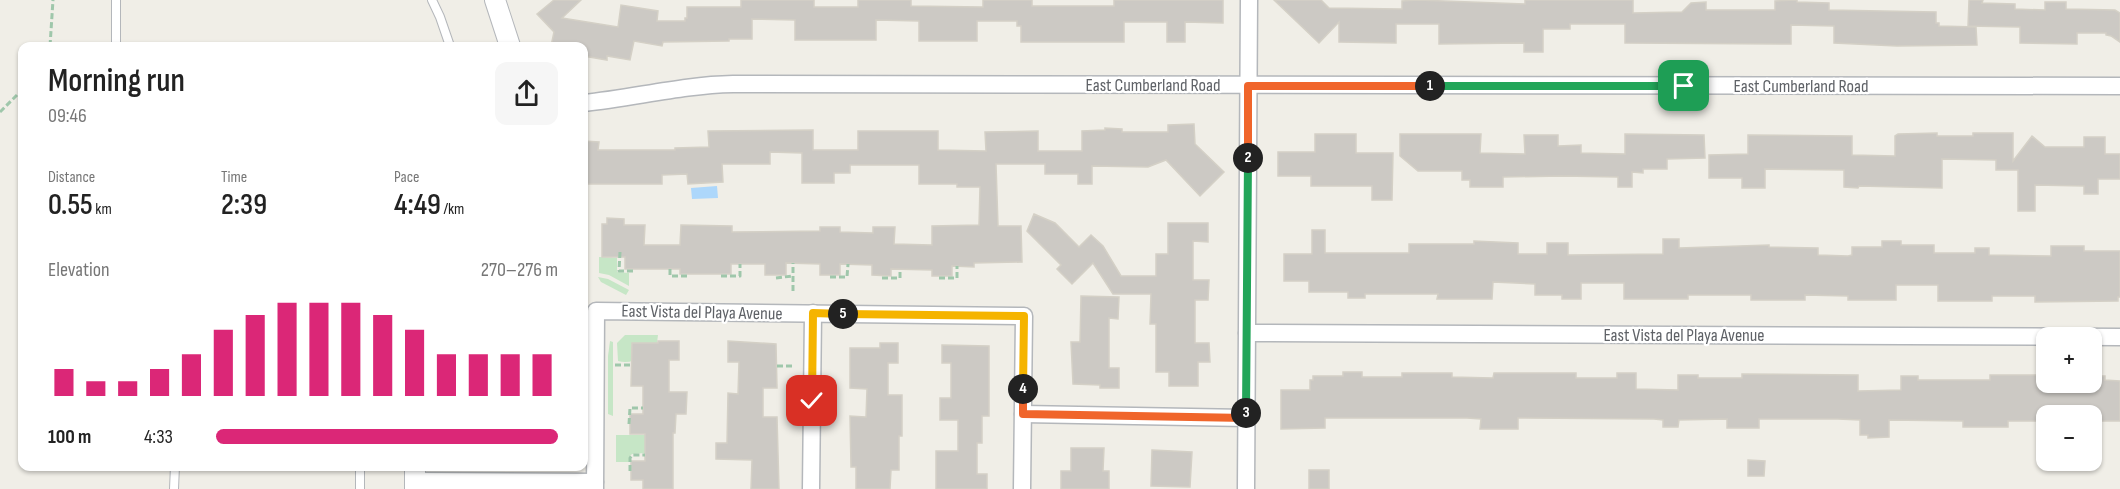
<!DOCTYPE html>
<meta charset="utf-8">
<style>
body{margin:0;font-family:"Sofia Sans Condensed",sans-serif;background:#f6f6f6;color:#222;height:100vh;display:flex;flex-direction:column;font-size:22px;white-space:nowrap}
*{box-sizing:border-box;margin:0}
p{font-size:20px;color:#767676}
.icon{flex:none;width:33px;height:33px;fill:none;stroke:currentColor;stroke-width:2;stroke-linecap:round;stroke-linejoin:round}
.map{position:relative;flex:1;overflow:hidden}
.drawer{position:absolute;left:18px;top:42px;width:570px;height:429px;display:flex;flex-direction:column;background:#fff;border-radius:12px;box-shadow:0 2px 4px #0004}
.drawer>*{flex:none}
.tools{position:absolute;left:2036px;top:327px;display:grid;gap:12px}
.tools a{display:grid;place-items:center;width:66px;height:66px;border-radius:12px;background:#fff;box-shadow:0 2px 4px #0004;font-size:30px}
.pin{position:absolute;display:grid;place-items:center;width:51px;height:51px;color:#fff;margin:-26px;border-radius:12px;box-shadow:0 3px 9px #0006}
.km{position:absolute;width:30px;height:30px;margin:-15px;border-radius:50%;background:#222;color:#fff;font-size:16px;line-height:30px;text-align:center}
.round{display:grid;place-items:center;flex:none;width:63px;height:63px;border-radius:12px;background:#f6f6f6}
.headline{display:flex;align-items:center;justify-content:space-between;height:102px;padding:0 30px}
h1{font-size:33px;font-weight:600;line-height:45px}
.stats{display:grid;grid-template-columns:repeat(3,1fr);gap:9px;height:102px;padding:6px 30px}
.stats div{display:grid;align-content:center}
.stats b{font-size:30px;font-weight:600}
.stats small{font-size:16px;font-weight:400}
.stats p{font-size:16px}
.chart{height:168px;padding:12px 30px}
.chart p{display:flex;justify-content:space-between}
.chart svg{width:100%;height:108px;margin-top:6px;stroke:#db2777;stroke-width:6}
ul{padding:0 30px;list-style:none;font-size:20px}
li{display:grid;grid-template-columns:96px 72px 1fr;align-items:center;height:45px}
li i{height:15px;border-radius:8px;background:#db2777}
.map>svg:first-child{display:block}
</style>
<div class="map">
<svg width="2120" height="489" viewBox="0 0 2120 489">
<rect width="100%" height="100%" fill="#f0eee7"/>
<!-- green -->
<g fill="#c6e6c6">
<polygon points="599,257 617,258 617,272 629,273 629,286 609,275 599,273"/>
<polygon points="598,277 608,279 629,290 626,295 601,282"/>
<path d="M625 335H658L657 343C645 353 634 366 618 361L617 343Z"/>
<polygon points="610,341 613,342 613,416 608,414 608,356"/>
<polygon points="616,435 649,435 645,453 632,454 629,457 629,462 616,462"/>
</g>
<!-- water -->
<polygon fill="#add7fb" points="717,186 718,198 692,199 691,188"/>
<!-- building -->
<g fill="#ccc9c4" stroke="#d4d0c6" stroke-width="1.5">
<polygon points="554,0 581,0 562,18 618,27 621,5 658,11 657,21 685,21 685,18 687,18 687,7 741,7 741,0 814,0 814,7 858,7 858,0 911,0 911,6 983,7 983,0 1032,0 1032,6 1114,6 1114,0 1223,0 1223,23 1185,22 1185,42 1167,42 1167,22 1124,22 1124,42 1021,42 1021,26 1017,26 1017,21 977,21 977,41 919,41 919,21 876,20 876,40 795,40 795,20 752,19 752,39 729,39 729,41 663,42 662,46 634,41 630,60 607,56 607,60 584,56 584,46 551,46 554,32 537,14"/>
<polygon points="1274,0 1321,0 1329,8 1402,9 1402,1 1417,0 1525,4 1525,0 1633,0 1633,13 1682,12 1691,3 1706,2 1706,10 1775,10 1775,1 1797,0 1797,2 1829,3 1829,10 1936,12 1936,23 1939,23 1939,26 1976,27 1977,45 1897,46 1834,43 1834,26 1791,25 1791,44 1625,43 1625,24 1570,24 1570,29 1543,29 1543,52 1524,52 1524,43 1439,44 1439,24 1396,24 1396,43 1339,42 1339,22 1319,43"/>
<polygon points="1969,0 1983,0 1982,3 2015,4 2015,9 2045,10 2045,2 2066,2 2066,9 2115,10 2120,13 2120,42 2111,36 2106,35 2106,33 2077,33 2077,44 2020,43 2020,27 1968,26"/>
<polygon points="1194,124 1195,144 1224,172 1200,196 1166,160 1148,167 1092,166 1092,184 1078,184 1078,174 1045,174 1045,164 996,164 998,226 1021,226 1022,262 974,263 974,267 952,266 952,276 932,276 932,270 891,269 891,276 872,275 872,265 840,264 840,275 820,275 820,264 786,263 786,275 765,275 765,264 731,264 731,274 680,274 680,269 625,269 625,257 602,257 602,224 607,224 607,218 624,219 624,225 645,225 644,245 680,245 681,225 732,226 732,232 820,231 820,227 840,227 840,232 873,233 873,227 895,227 894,244 932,245 932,226 979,225 980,187 957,187 957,184 919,184 919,165 850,165 850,173 834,173 834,183 802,183 802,153 770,152 770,164 722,164 723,182 688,184 687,174 662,175 662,184 584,184 584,141 599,142 598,150 675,150 675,148 709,147 708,131 813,130 813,150 858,150 858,131 938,131 938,150 986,151 985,132 1038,131 1038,151 1082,151 1082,131 1105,130 1105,128 1122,129 1122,132 1168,132 1168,125"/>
<polygon points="1937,133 1937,136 1973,136 1973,133 2013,133 2013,161 2032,136 2045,147 2084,147 2084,137 2105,137 2105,154 2120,154 2120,179 2098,179 2098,194 2084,194 2084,186 2035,185 2035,211 2018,211 2018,170 1996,170 1996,160 1942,159 1942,188 1859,186 1858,188 1844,187 1844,170 1765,169 1765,188 1742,188 1742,178 1709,178 1709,155 1748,154 1748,135 1852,136 1852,155 1895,156 1895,136 1898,134"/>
<polygon points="1315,134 1356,134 1356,153 1393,153 1392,200 1372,200 1372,186 1311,186 1311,176 1278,176 1278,152 1315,152"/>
<polygon points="1400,134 1481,134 1480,153 1525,154 1524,135 1558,135 1558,146 1581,145 1581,153 1625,154 1625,134 1704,135 1705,158 1667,159 1667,169 1643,169 1643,173 1632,172 1632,187 1618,187 1618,177 1562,176 1503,177 1503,187 1470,187 1470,180 1462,180 1462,171 1418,171 1400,156"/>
<polygon points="1034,214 1055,223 1079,247 1091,235 1103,246 1121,276 1156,276 1156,254 1168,254 1168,223 1208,223 1208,242 1193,241 1193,280 1209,280 1208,300 1195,300 1195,343 1209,343 1210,362 1198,362 1198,386 1169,386 1169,372 1156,372 1156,324 1150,324 1151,294 1113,294 1093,263 1072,284 1057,269 1061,265 1027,231"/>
<polygon points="1312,230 1325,230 1325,253 1409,253 1409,244 1474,244 1474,241 1518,243 1518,254 1547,254 1547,243 1568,243 1568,255 1663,254 1663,239 1679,239 1679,248 1769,245 1769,247 1818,248 1818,255 1848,256 1852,255 1852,247 1882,247 1882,241 1901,241 1901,245 1934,245 1934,253 1975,253 1975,248 1989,248 1989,255 2051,256 2051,246 2084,246 2084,251 2120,251 2120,297 2118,297 2118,301 2035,302 2035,296 1992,296 1992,301 1938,301 1938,285 1896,285 1896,300 1848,300 1848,296 1805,295 1805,300 1751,300 1751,295 1688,295 1688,299 1624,299 1624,283 1581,283 1581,299 1562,299 1562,295 1535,295 1535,284 1493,282 1492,299 1437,299 1438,294 1365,294 1365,298 1348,298 1348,292 1309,292 1309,281 1284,281 1284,254 1312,254"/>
<polygon points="1081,296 1119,297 1118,319 1109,318 1109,368 1119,368 1119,388 1100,388 1100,385 1073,384 1071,342 1080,342"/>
<polygon points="658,341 679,341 679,360 669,360 669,392 687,392 686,414 676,414 675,433 673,433 673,489 643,489 643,480 631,480 631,461 645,461 645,434 630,434 630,414 643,414 643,386 631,386 632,343 658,343"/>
<polygon points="728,341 776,344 777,388 763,388 763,417 777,417 779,489 751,489 752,460 716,459 716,443 727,443 728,393 738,394 739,362 728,362"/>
<polygon points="880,343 898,343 898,363 888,363 888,395 902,395 902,436 899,436 899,470 891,470 890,489 856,489 856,467 851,467 850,416 866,417 867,389 850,388 850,348 880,348"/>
<polygon points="942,345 989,346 989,416 982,416 982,443 977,443 977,474 987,474 987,489 936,489 936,451 958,451 958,420 940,420 940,398 951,398 951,363 942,363"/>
<polygon points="1343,372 1362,372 1362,377 1402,377 1402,373 1452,373 1452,377 1493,378 1494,373 1576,373 1576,378 1617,378 1617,373 1636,373 1636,389 1678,390 1678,375 1698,375 1698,378 1742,378 1742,374 1858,375 1858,391 1901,390 1901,376 1918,376 1918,380 1990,380 1990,375 2046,375 2046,382 2091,382 2091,376 2105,376 2105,380 2120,381 2120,421 2091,421 2091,416 2046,416 2046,421 2008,421 2008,427 1963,427 1963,421 1889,420 1889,437 1868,438 1868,435 1860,435 1860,420 1838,419 1759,419 1759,428 1727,428 1727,419 1679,420 1678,427 1663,427 1663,420 1654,419 1518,418 1518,429 1480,429 1481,419 1467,418 1325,418 1325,428 1281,429 1281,390 1310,390 1310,380 1313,380 1313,376 1343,376"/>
<polygon points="1071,448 1104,448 1103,471 1109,471 1109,489 1061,489 1061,471 1071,471"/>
<polygon points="1152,450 1192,452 1190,487 1151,486"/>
<polygon points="1748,460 1765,461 1764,476 1748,476"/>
<rect x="1309" y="470" width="20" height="19"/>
</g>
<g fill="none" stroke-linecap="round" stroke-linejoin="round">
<!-- service casing -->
<g stroke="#b4b7bb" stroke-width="10">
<g id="service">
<polyline points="116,0 116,46"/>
<polyline points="432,0 440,17 450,46"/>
<polyline points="174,489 175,466"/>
<polyline points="360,489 360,466"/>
</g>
</g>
<!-- minor casing -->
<g stroke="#b4b7bb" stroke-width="19">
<g id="minor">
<path d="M584 103C634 98 682 85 733 84L2120 86"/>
<polyline points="1247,333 2120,337"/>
<polyline points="1023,414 1246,418"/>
<polyline points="415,481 595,482"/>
<polyline points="595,489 596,311 1024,316 1022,489"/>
<polyline points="811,489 813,313"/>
<polyline points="1246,489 1249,0"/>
</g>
</g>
<!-- tertiary casing -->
<g stroke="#b4b7bb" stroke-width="22">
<g id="tertiary">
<polyline points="495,0 510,46"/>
<polyline points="415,466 415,489"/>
</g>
</g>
<!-- path -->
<g stroke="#9fc7ab" stroke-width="3" stroke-dasharray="6 3" stroke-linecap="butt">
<polyline points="50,46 53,0"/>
<polyline points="0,112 22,90"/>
<polyline points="620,252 619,271 635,271"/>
<polyline points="670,269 670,276 690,276"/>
<polyline points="721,276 740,276 740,264"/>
<polyline points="830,277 847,277 848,264"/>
<polyline points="776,278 792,276"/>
<polyline points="882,278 900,278 900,269"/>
<polyline points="939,278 957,278 957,266"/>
<polyline points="793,291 793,263"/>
<polyline points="615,365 632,365"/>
<polyline points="777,366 793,366"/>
<polyline points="629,424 630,408 643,408"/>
<polyline points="630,471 630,458 632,455 645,455"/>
</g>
<!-- service -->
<use href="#service" stroke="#fff" stroke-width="8"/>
<!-- minor -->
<use href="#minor" stroke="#fff" stroke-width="16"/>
<!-- tertiary -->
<use href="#tertiary" stroke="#fff" stroke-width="20"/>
</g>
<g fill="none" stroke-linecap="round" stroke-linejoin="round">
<!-- split-1 casing -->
<g stroke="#fff" stroke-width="12">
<polyline id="split-1" points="1430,86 1684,86"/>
</g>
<!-- split-2 casing -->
<g stroke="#fff" stroke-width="12">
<polyline id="split-2" points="1248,158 1248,86 1430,86"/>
</g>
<!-- split-3 casing -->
<g stroke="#fff" stroke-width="12">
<polyline id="split-3" points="1246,413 1248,158"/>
</g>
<!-- split-4 casing -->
<g stroke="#fff" stroke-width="12">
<polyline id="split-4" points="1023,389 1023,414 1246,418 1246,413"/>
</g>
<!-- split-5 casing -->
<g stroke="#fff" stroke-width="12">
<polyline id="split-5" points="843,314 1024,316 1023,389"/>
</g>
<!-- split-6 casing -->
<g stroke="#fff" stroke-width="12">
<polyline id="split-6" points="812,401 813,313 843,314"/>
</g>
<!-- split-1 -->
<use href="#split-1" stroke="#22a559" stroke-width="8"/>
<!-- split-2 -->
<use href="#split-2" stroke="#f0652b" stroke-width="8"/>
<!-- split-3 -->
<use href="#split-3" stroke="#22a559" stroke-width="8"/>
<!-- split-4 -->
<use href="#split-4" stroke="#f0652b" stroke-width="8"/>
<!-- split-5 -->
<use href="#split-5" stroke="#f5b400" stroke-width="8"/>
<!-- split-6 -->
<use href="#split-6" stroke="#f5b400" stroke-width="8"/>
</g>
<g text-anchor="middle" stroke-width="4.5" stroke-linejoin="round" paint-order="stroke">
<!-- street labels -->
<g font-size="18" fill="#5f6267" stroke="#fff">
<text x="1153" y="91">East Cumberland Road</text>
<text x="1801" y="92">East Cumberland Road</text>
<text transform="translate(702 312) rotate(1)" y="6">East Vista del Playa Avenue</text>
<text x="1684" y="341">East Vista del Playa Avenue</text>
</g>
</g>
</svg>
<div class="tools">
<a>+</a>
<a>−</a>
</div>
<div class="pin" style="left:1684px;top:86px;background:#1e9e55"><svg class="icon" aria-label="arrive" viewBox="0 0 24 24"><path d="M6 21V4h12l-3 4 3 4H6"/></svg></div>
<div class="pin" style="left:812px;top:401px;background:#d93025"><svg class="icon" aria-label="check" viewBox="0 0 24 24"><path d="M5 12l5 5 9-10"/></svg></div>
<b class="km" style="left:1430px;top:86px">1</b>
<b class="km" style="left:1248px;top:158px">2</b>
<b class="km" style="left:1246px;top:413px">3</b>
<b class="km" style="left:1023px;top:389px">4</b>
<b class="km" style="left:843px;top:314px">5</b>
<section class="drawer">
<div class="headline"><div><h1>Morning run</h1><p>09:46</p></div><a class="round"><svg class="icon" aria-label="share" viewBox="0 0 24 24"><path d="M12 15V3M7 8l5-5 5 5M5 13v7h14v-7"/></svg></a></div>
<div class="stats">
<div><p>Distance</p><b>0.55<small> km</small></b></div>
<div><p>Time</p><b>2:39</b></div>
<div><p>Pace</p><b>4:49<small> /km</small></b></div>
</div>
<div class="chart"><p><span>Elevation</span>270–276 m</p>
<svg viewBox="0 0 160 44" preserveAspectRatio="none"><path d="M5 44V33M15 44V38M25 44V38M35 44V33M45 44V27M55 44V17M65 44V11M75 44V6M85 44V6M95 44V6M105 44V11M115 44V17M125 44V27M135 44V27M145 44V27M155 44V27"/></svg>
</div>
<ul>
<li><b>100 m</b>4:33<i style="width:100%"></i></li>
</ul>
</section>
</div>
